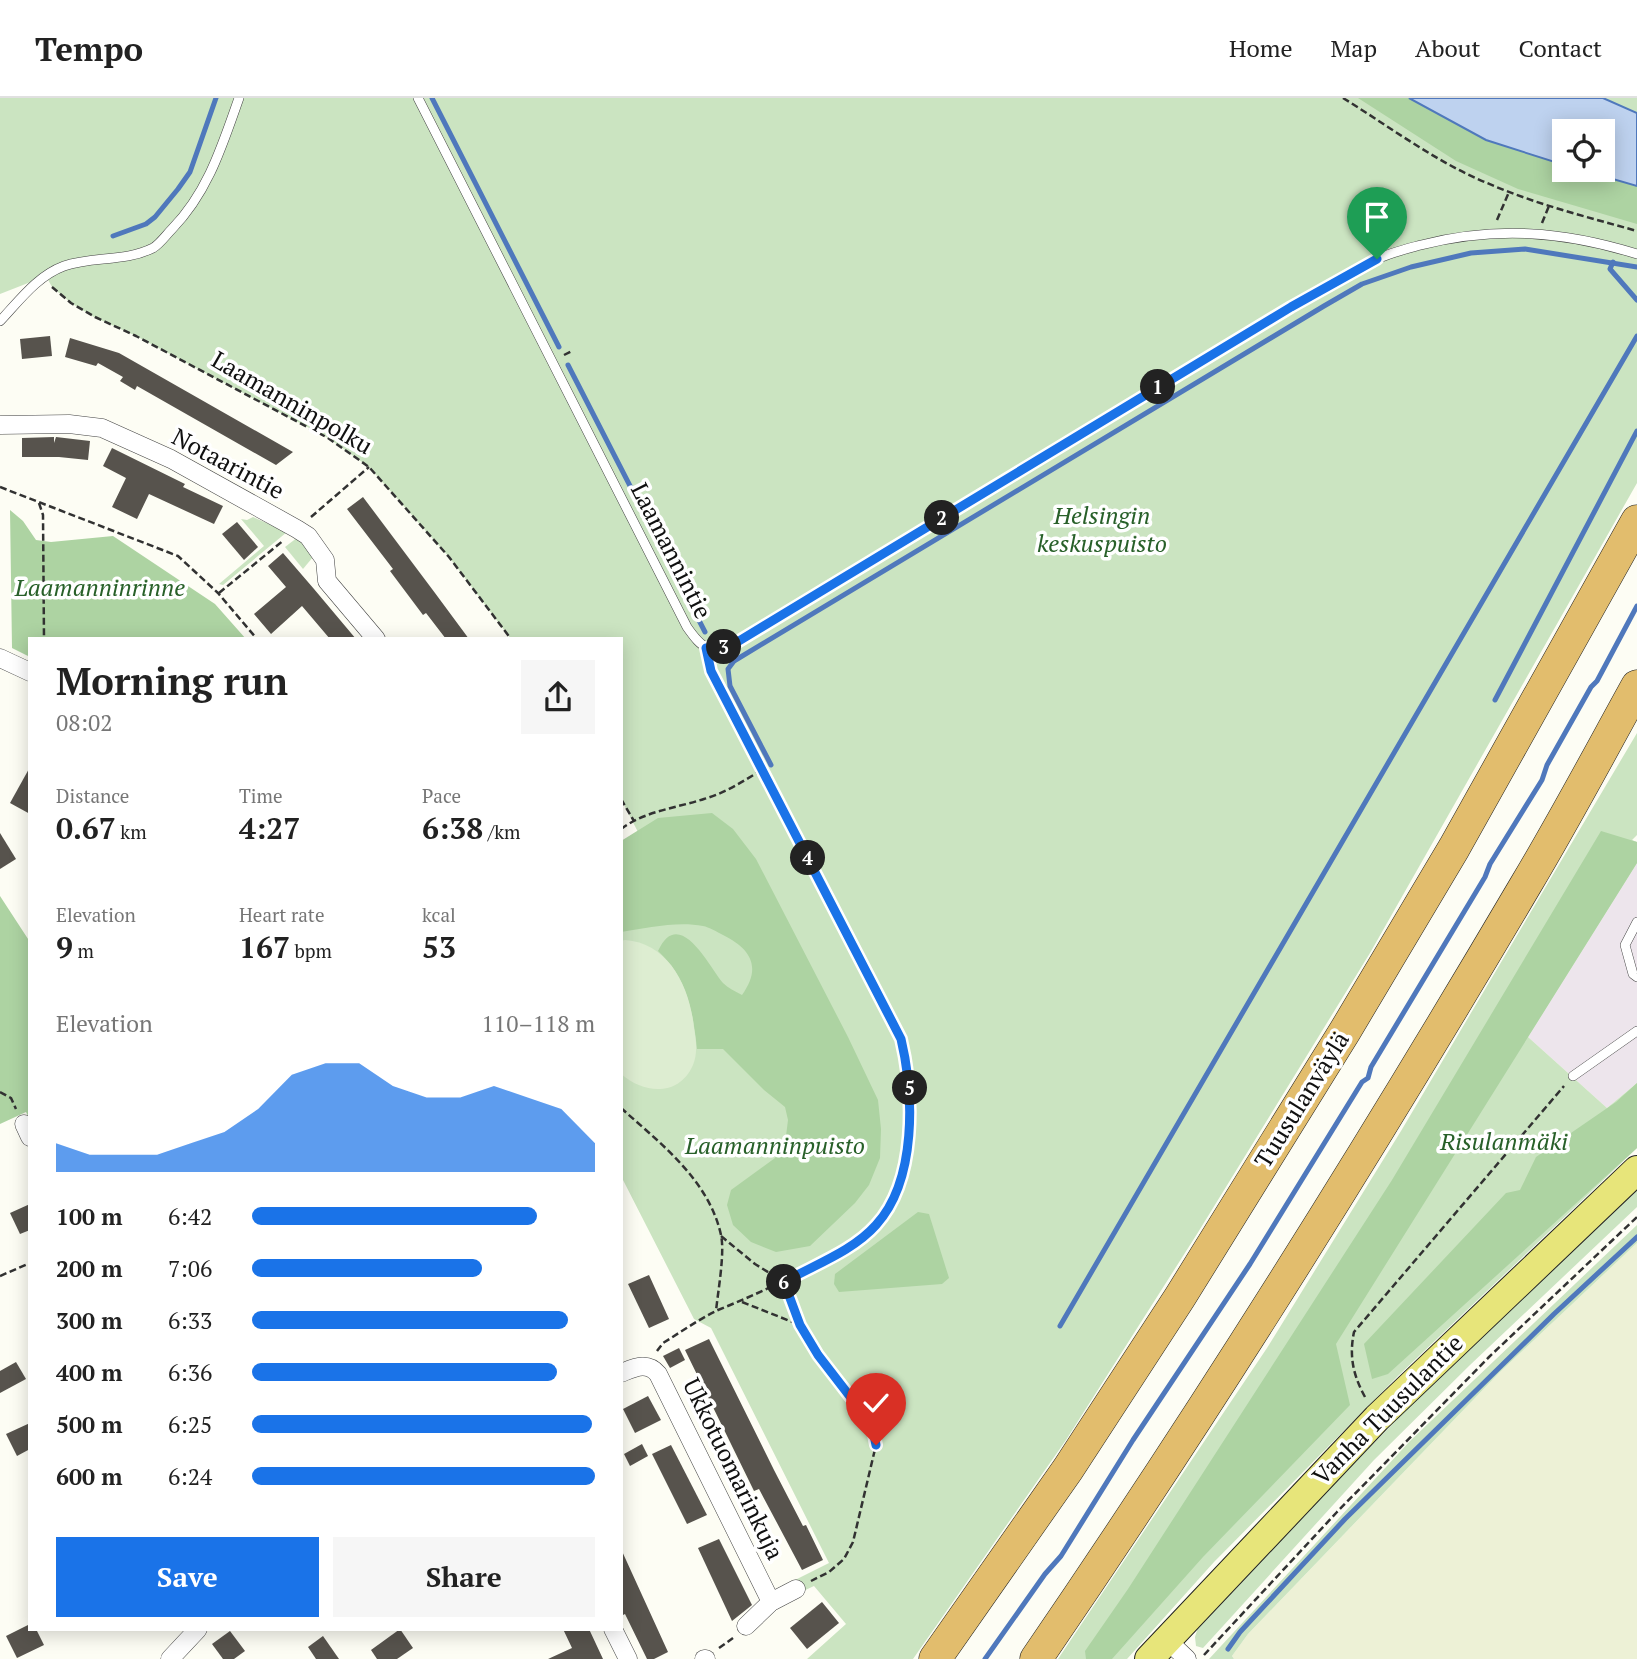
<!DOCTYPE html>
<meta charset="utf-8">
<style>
body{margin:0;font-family:"PT Serif",serif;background:#f6f6f6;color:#222;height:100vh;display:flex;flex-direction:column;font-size:26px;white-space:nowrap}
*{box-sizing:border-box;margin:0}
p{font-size:23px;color:#767676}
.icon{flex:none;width:38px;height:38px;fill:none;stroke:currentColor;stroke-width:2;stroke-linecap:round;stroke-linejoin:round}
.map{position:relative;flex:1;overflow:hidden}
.panel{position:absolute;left:28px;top:539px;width:595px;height:994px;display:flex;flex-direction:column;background:#fff;border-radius:0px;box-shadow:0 4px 18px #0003}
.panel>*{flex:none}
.tools{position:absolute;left:1552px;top:21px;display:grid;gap:14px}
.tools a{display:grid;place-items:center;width:63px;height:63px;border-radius:0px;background:#fff;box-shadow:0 4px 18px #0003;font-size:35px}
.pin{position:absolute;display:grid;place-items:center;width:60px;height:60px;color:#fff;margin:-72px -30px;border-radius:50% 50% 50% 0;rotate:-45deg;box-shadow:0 0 7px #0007}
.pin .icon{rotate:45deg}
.km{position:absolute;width:35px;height:35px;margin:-18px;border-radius:50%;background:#222;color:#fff;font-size:19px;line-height:35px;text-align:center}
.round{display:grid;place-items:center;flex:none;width:74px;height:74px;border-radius:0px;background:#f6f6f6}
.summary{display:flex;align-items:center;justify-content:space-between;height:119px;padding:0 28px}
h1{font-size:38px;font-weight:800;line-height:52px}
.metrics{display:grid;grid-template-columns:repeat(3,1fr);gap:10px;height:119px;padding:7px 28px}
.metrics div{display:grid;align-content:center}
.metrics b{font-size:30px;font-weight:800}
.metrics small{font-size:19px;font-weight:400}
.metrics p{font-size:19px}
.chart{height:196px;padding:14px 28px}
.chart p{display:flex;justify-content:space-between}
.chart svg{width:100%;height:126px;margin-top:7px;fill:#1a73e8;opacity:.7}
.primary-button{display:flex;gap:14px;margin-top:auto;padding:14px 28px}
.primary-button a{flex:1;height:80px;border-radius:0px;background:#1a73e8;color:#fff;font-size:28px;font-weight:800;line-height:80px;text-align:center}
.primary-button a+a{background:#f6f6f6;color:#222}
ul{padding:0 28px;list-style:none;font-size:23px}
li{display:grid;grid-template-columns:112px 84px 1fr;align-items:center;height:52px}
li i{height:18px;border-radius:9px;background:#1a73e8}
header{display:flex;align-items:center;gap:42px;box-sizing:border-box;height:98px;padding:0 35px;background:#fff;border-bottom:2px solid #e0e0e0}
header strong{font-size:33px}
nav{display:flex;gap:38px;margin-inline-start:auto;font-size:24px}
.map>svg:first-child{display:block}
</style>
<header>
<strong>Tempo</strong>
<nav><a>Home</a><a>Map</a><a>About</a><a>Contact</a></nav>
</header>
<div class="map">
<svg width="1637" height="1561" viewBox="0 0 1637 1561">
<rect width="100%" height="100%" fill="#fdfdf4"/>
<!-- industrial -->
<polygon fill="#ede5ec" points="1637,765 1637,985 1607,1010 1528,939"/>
<!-- farmland -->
<polygon fill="#edf1d6" points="1637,1145 1637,1561 1234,1561 1232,1558 1248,1536 1500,1274"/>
<!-- green -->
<g fill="#cbe4c1">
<polygon points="0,0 1409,0 1486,42 1564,67 1564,72 1582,72 1637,88 1637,385 1370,855 1197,1136 1066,1342 913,1561 807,1561 846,1526 814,1488 799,1495 793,1483 829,1465 711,1230 694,1221 623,1082 621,1083 621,749 640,738 621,701 621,541 511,541 449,459 369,369 328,340 136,238 94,219 71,205 52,189 46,178 0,196"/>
<polygon points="1603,0 1637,0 1637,15"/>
<polygon points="253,419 287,434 223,487 219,486 264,448 241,421 247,422"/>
<polygon points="298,439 313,459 303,471 285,449"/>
<polygon points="1637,635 1637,737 1632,742 1637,744 1637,765 1528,939 1607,1010 1637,985 1637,1050 1398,1278 1214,1464 1127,1561 1058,1561 1267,1250 1401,1033"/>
<polygon points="1637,1089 1637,1109 1470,1267 1374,1362 1203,1550 1196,1548 1195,1539 1200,1523 1459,1258"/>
<polygon points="1637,1127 1637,1145 1500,1274 1248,1536 1232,1558 1234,1561 1209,1561 1410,1343"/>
</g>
<!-- forest -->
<g fill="#add3a2">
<polygon points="1358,0 1409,0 1486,42 1564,67 1564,72 1582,72 1631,85 1637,88 1637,126 1518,91 1456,63"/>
<polygon points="10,412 23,423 36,442 51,444 113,438 215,506 246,541 30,541 30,559 12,550"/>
<path d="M712 715 733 731 756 761 848 939 878 1002 881 1031 880 1060 869 1087 855 1105 810 1148 776 1154 751 1144 733 1127 727 1107 731 1092 775 1060 786 1038 788 1022 785 1009 764 992 723 951H697C693 913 687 880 658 853 679 807 709 868 723 885 728 890 735 893 742 897 762 869 751 851 723 837 717 834 709 829 703 828 677 823 647 830 621 834V743L658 720Z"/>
<polygon points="1601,733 1637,744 1637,765 1336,1246 1350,1307 1203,1459 1112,1561 1086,1561 1085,1553 1128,1491 1392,1082"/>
<polygon points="0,798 30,844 30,1022 26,1014 0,1026"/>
<polygon points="1637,985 1637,1050 1388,1276 1372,1281 1364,1246 1506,1095 1520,1092 1536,1059 1616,1004"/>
<polygon points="918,1114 929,1116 949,1180 942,1186 839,1194 834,1186 835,1176"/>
</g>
<!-- pitch -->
<path fill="#ddedd1" d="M625 842C669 845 690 889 694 930 696 942 698 955 693 967 679 999 644 996 621 976V843Z"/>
<!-- water -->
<polygon fill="#bed2ef" stroke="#4f78bc" stroke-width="2" points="1409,0 1603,0 1637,15 1637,88 1582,72 1603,72 1603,33 1564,33 1564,67 1486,42"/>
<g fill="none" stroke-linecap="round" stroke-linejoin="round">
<!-- stream -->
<g stroke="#4f78bc" stroke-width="5">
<polyline points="432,0 559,249"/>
<polyline points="113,138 146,126 155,119 178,91 190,74 216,0"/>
<polyline points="1613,164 1610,171 1637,202"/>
<polyline points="568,267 705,534"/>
<polyline points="1495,602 1637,333"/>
<polyline points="771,667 730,588 728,571 734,563 1324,208 1362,186 1411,169 1471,155 1525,151 1637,169"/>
<polyline points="1060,1228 1637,238"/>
<polyline points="1228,1551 1240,1534 1345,1421 1554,1216 1637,1139"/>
<polyline points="985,1561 1045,1476 1061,1458 1133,1342 1250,1166 1362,984 1368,980 1371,969 1485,779 1490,766 1542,682 1547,667 1591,589 1597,583 1637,508"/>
</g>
</g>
<!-- building -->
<g fill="#57534d">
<polygon points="50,238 52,258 22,261 20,241"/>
<polygon points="70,240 119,255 293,354 276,367 137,288 135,292 120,283 123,279 98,265 96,268 65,259"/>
<polygon points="54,339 54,345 56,339 90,343 88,362 59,359 22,359 22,340"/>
<polygon points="112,350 185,386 183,389 223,408 214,426 149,396 137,421 112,409 126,380 103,368"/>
<polygon points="363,399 435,495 469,541 446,541 426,515 423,517 390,473 393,471 347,411"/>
<polygon points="237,424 258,449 244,462 222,436"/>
<polygon points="283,455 314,491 356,541 330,541 302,508 271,536 254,516 286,489 268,468"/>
<polygon points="30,669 30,716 10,705"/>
<polygon points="0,735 16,761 0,771"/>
<polygon points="30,1106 30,1132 20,1136 10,1115"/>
<polygon points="649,1177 669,1221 649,1230 628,1186"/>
<polygon points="709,1241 774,1372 803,1428 806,1427 823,1462 802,1472 759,1391 754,1393 685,1252"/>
<polygon points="679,1250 685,1262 670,1270 663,1258"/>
<polygon points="16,1264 26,1281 0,1295 0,1273"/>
<polygon points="648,1298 661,1322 635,1335 623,1311"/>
<polygon points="30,1325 30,1351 17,1358 6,1336"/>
<polygon points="642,1346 648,1358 630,1368 624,1356"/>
<polygon points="671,1347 707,1417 687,1426 652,1356"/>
<polygon points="719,1441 752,1507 732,1523 698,1450"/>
<polygon points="621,1451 668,1554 654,1561 647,1561 625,1516 621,1518"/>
<polygon points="822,1504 839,1525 807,1551 790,1530"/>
<polygon points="30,1526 30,1531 36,1531 44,1547 17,1560 6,1538"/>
<polygon points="400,1531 413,1550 397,1561 377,1561 371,1552"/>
<polygon points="563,1531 589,1531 603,1561 548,1561 572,1550"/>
<polygon points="230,1533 245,1553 234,1561 223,1561 212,1546"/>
<polygon points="323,1538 339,1561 316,1561 308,1549"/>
</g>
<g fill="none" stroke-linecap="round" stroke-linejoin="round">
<!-- service casing -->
<g stroke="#434343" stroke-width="10">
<g id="service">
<path d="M418 0 687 529C703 552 708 554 734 546L1291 209C1319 193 1346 176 1375 162 1389 155 1406 151 1421 147 1496 128 1563 133 1637 156"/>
<path d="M0 223C19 203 37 178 64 168 92 158 125 164 153 150 160 146 166 137 172 131 208 94 222 48 239 0"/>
<polyline points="1637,824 1625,847 1633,876 1637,879"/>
<polyline points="1573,978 1637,933"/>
</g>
</g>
<!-- minor casing -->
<g stroke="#434343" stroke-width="19">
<g id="minor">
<polyline points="0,327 69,326 102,330 171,361 297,431 308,438 325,462 327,483 376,541"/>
<polyline points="0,560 30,574"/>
<polyline points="24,1026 30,1039"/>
<path d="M621 1275C634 1270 647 1263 658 1276L771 1504"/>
<polyline points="746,1528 771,1504 796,1491"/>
<polyline points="613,1531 628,1561"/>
<polyline points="1166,1541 1187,1561"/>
<polyline points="170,1561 198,1531"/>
<polyline points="704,1561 706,1561"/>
</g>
</g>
<!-- primary casing -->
<g stroke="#212121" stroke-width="30">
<polyline id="primary" points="1149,1561 1377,1320 1637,1072"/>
</g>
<!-- motorway casing -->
<g stroke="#212121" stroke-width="33">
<g id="motorway">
<polyline points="935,1561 1068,1371 1180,1199 1345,933 1454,750 1637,423"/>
<path d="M1036 1561C1208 1310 1370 1051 1525 788 1564 723 1600 655 1637 588"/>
</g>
</g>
<!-- path -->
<g stroke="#323232" stroke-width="2.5" stroke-dasharray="7 3.5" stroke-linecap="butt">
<path d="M1343 0C1390 29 1436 64 1487 85 1535 106 1587 119 1637 133"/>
<polyline points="1497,122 1509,94"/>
<polyline points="1542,125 1549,108"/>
<polyline points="52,189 71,205 95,219 136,238 328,340 369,369 449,459 511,541"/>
<polyline points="564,257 572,253"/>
<polyline points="0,389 178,458 218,495 257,541"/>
<polyline points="39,405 43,417 44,541"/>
<polyline points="311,419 369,369"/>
<polyline points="219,495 284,442"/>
<polyline points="621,701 634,723"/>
<path d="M621 731C645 713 676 710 704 701 725 695 744 683 763 671"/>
<polyline points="0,994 11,1000 16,1011"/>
<path d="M621 1010C660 1045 709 1082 721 1137 725 1155 718 1193 716 1213"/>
<polyline points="721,1138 755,1166 784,1184 800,1227 818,1257 872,1327 876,1347 853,1444 844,1461 829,1474 811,1483"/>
<polyline points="0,1178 30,1165"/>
<polyline points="742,1204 800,1227"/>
<path d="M657 1253 663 1245C681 1234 699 1221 718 1212 755 1197 790 1181 824 1161 841 1152 859 1143 873 1129 918 1087 913 995 901 941L711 573 709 564"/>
<path d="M1365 1299C1353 1277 1349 1258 1354 1234L1564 988"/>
<polyline points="719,1550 733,1540"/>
<polyline points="1204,1557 1337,1414 1489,1259 1637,1119"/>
</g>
<!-- service -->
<use href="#service" stroke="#fff" stroke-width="9"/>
<!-- minor -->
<use href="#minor" stroke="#fff" stroke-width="18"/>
<!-- primary -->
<use href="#primary" stroke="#e7e57a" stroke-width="28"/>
<!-- motorway -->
<use href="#motorway" stroke="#e2bd6d" stroke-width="32"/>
</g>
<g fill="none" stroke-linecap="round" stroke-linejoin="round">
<!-- route casing -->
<g stroke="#fff" stroke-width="14">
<path id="route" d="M876 1347 872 1327 818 1257 800 1227 784 1184C814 1167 853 1153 876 1127 917 1082 914 996 901 941L711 573 706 550 715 552 734 546 1291 209 1377 161"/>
</g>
<!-- route -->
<use href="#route" stroke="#1a73e8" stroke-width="9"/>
</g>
<g text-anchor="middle" stroke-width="7" stroke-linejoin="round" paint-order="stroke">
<!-- street labels -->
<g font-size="24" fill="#101010" stroke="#fff">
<text transform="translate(292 305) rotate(30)" y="8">Laamanninpolku</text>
<text transform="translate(228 366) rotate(28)" y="8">Notaarintie</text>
<text transform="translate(671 453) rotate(63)" y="8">Laamannintie</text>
<text transform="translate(1302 1002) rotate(-58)" y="8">Tuusulanväylä</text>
<text transform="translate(1388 1312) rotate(-45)" y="8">Vanha Tuusulantie</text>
<text transform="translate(733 1371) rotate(64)" y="8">Ukkotuomarinkuja</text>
</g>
<!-- park labels -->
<g font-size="24" font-style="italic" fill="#286029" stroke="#fff">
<text x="1102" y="426">Helsingin<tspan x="1102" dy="28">keskuspuisto</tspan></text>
<text x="100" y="498">Laamanninrinne</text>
<text x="1504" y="1052">Risulanmäki</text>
<text x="775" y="1056">Laamanninpuisto</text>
</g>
</g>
</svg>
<div class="tools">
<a><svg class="icon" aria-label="locate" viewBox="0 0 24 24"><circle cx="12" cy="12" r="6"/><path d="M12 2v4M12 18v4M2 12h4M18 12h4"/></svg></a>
</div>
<div class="pin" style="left:1377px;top:161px;background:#1e9e55"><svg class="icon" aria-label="arrive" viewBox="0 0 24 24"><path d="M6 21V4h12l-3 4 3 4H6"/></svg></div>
<div class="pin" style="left:876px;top:1347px;background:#d93025"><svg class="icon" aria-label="check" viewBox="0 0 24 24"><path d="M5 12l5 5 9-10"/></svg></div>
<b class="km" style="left:1158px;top:289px">1</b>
<b class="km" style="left:942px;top:420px">2</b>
<b class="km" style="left:724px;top:549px">3</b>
<b class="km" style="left:808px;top:760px">4</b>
<b class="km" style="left:910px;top:990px">5</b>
<b class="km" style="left:784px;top:1184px">6</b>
<section class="panel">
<div class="summary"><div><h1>Morning run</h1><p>08:02</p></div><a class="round"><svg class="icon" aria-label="share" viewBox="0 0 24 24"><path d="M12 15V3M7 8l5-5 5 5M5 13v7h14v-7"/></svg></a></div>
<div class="metrics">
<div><p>Distance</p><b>0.67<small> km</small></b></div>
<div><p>Time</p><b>4:27</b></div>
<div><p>Pace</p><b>6:38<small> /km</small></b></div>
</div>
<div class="metrics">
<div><p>Elevation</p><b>9<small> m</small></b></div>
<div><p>Heart rate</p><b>167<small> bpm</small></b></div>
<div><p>kcal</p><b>53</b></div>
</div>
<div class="chart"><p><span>Elevation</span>110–118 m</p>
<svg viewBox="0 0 160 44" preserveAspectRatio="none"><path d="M0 44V34L10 38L20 38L30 38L40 34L50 30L60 22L70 10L80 6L90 6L100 14L110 18L120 18L130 14L140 18L150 22L160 34V44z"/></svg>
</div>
<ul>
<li><b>100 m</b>6:42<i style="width:83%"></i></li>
<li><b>200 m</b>7:06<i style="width:67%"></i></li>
<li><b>300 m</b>6:33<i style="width:92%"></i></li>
<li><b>400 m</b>6:36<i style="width:89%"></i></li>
<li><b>500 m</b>6:25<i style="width:99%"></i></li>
<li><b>600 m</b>6:24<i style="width:100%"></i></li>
</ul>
<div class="primary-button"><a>Save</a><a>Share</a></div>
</section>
</div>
